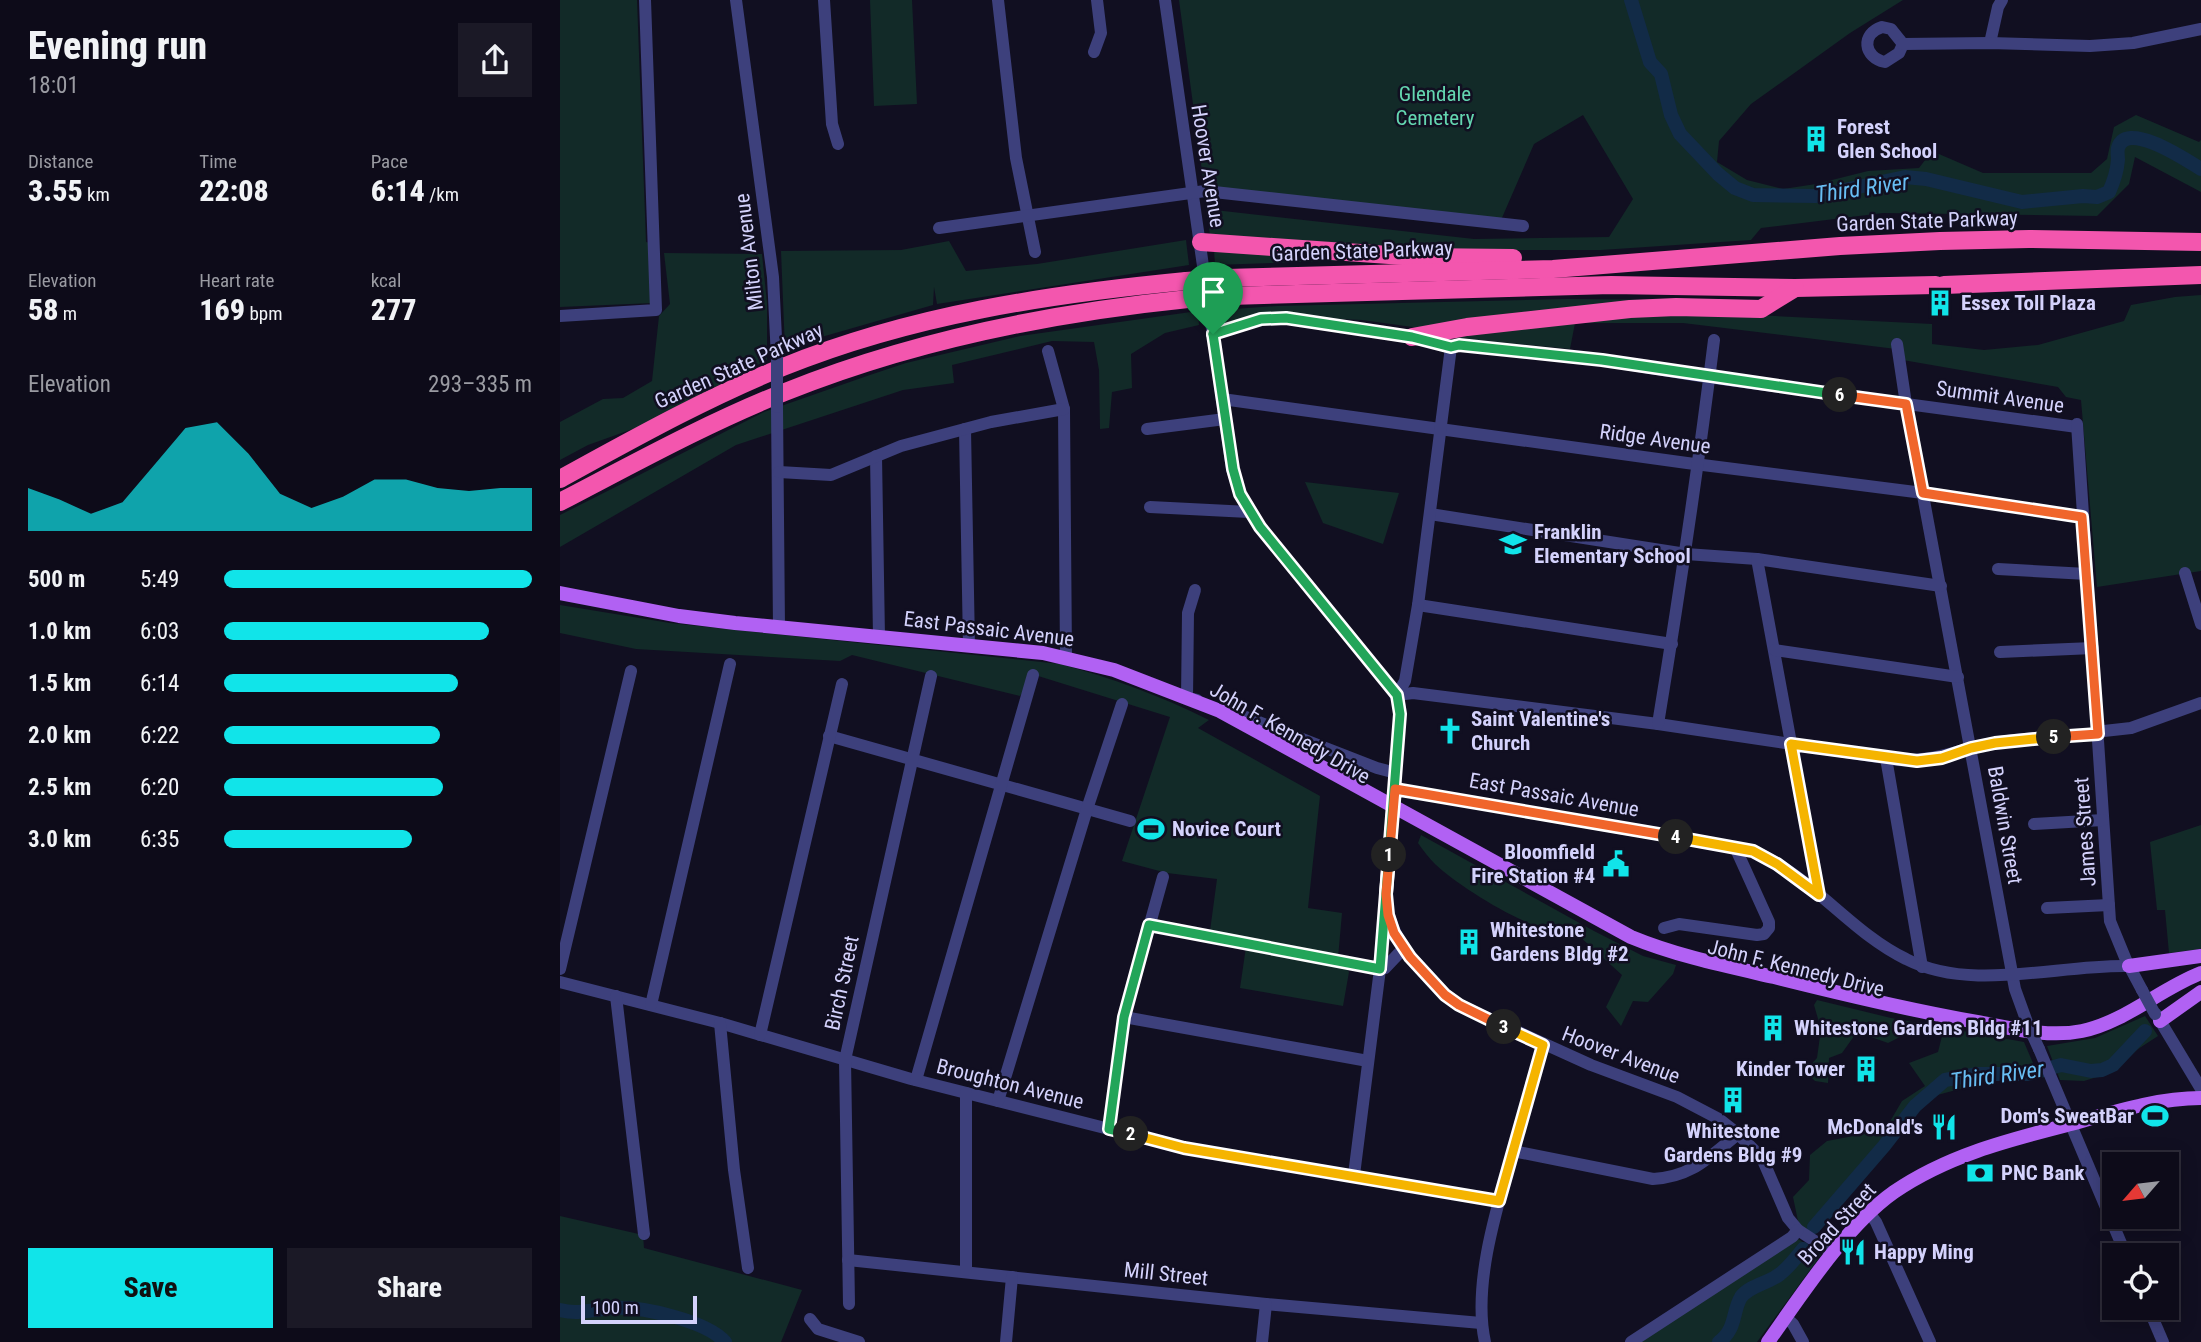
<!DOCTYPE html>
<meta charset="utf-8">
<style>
body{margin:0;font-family:"Roboto Condensed",sans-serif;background:#1b1926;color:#f1f3f6;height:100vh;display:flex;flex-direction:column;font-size:26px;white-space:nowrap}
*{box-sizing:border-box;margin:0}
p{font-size:23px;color:#9a9ba2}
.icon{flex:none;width:38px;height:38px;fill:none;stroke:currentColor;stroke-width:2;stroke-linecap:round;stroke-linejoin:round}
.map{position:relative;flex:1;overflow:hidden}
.drawer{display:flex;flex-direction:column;background:#0d0b19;width:560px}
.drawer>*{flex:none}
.needle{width:46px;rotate:242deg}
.controls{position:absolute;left:1542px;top:1152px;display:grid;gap:14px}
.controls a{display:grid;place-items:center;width:77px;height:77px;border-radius:0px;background:#0d0b19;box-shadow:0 4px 18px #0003,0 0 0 2px #2d2b38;font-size:35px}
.scale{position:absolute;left:21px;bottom:18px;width:116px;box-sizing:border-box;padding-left:7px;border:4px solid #d4d2fc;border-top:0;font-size:19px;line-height:24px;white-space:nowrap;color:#d4d2fc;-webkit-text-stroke:5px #110f21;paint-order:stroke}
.pin{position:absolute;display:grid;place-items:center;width:60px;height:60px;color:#fff;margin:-72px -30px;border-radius:50% 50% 50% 0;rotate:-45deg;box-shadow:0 0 7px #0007}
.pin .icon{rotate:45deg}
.km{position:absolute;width:35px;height:35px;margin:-18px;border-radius:50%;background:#222;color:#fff;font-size:19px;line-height:35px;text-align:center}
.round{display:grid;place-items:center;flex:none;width:74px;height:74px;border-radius:0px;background:#1b1926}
.head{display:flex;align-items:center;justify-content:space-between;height:119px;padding:0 28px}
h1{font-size:38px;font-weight:800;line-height:52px}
.figures{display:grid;grid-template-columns:repeat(3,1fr);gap:10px;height:119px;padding:7px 28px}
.figures div{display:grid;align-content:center}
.figures b{font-size:30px;font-weight:800}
.figures small{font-size:19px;font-weight:400}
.figures p{font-size:19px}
.chart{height:196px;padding:14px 28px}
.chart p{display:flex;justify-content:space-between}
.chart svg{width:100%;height:126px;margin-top:7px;fill:#11e4e9;opacity:.7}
.button{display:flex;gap:14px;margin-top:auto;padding:14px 28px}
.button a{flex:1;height:80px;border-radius:0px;background:#11e4e9;color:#111;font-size:28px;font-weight:800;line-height:80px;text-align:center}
.button a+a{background:#1b1926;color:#f1f3f6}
ul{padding:0 28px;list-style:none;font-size:23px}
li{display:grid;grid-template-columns:112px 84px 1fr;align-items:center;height:52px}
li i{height:18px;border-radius:9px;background:#11e4e9}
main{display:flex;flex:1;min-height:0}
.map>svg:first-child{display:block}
</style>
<main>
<section class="drawer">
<div class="head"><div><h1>Evening run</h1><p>18:01</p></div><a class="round"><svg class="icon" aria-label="share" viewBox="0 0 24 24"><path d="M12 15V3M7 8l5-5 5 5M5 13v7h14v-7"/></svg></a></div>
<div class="figures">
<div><p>Distance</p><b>3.55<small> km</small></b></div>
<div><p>Time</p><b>22:08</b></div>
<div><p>Pace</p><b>6:14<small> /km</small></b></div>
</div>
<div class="figures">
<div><p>Elevation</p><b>58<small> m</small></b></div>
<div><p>Heart rate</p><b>169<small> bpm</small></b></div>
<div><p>kcal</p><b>277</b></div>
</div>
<div class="chart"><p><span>Elevation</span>293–335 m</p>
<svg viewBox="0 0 160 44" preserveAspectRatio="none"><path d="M0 44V29L10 33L20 38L30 34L40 21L50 8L60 6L70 17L80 31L90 36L100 32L110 26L120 26L130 29L140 30L150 29L160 29V44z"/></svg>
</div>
<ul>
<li><b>500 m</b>5:49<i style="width:100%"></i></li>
<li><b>1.0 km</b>6:03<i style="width:86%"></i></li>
<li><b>1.5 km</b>6:14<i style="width:76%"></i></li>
<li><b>2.0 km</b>6:22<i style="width:70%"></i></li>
<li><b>2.5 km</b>6:20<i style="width:71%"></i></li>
<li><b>3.0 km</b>6:35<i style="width:61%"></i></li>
</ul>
<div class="button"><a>Save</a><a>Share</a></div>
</section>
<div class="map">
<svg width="1641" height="1342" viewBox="0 0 1641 1342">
<rect width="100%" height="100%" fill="#110f21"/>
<!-- green -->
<g fill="#122a28">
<polygon points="0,0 77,0 86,242 91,243 93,303 0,307"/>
<polygon points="310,0 352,0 357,104 314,106"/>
<polygon points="619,0 1343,0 1290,33 1191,104 1159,141 1157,162 1187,180 1223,189 1256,184 1308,171 1359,168 1372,151 1423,173 1531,173 1547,159 1554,127 1576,115 1639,142 1641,140 1641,192 1575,157 1569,184 1537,216 1323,213 1201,228 1191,240 1041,250 855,250 768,242 650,235 646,209 914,239 1049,237 1073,199 1023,115 974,144 941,220 644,186"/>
<polygon points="626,240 629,265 377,304 374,287 373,305 251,340 225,350 221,251 341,250 389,241 406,271 477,264"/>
<polygon points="654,250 830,259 655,265"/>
<polygon points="104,253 202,254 207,303 207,360 81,426 28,445 0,460 0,422 43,399 63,398 92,381 99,316 110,304"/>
<polygon points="1641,295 1641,571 1537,587 1521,400 1506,397 1498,387 1337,359 1336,349 1123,323 1015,323 1010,349 889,337 989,321 1154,313 1372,324 1372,344 1424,350 1478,345 1564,321 1571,305 1615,297"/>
<polygon points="1008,299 1120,300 860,328 802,320 756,318 715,312 663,323 660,310 717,306"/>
<polygon points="638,311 639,325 605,333 571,354 572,388 552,392 549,428 540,429 539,370 534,342 492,341 392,365 394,383 343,390 176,445 0,547 0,515 204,412 307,376 346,363 460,336"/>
<polygon points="745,482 839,493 823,544 763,523"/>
<path d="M0 605 110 623 500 664C552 678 601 696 649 720L638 728 760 796 748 908 782 913 778 958 789 972 783 1006 680 988 687 940 650 931 657 879 607 873 562 861 610 717 475 675 460 696 292 655 280 661 76 649 0 633Z"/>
<polygon points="1641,825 1641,949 1609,953 1605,910 1597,910 1590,842"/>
<path d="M861 835 1034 931 1083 956 1116 965 1113 974 1088 1002 1073 1001 1061 1026 1046 1007 1062 975 1018 935C980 938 903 890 875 864 869 858 863 850 858 843Z"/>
<polygon points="1257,1000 1331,1018 1464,1042 1478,1075 1433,1080 1370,1097 1261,1225 1246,1231 1238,1221 1233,1197 1249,1180 1250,1155 1267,1141 1325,1130 1342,1101 1365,1086 1349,1063 1378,1052 1382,1036 1352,1031 1328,1043 1297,1032 1282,1053 1269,1058 1268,1083 1255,1081 1245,1071 1257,1058 1261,1029 1254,1005"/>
<polygon points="1585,1016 1598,1036 1578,1049 1553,1072 1524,1081 1500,1080 1487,1046 1535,1038"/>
<polygon points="0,1216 83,1235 84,1248 242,1290 221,1342 0,1342"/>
<polygon points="1237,1238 1261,1255 1197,1342 1079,1342"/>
</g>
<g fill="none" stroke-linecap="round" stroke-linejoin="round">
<!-- river -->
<g stroke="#122b47" stroke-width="14">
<path d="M1071 0 1090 62 1101 74 1111 115 1120 134 1158 174 1175 188 1193 195 1256 196 1345 177 1366 179 1462 202 1523 196 1537 197 1549 192C1554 181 1557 172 1558 160 1558 156 1557 152 1558 148 1566 119 1628 161 1641 169"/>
<polyline points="1254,1227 1324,1146 1355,1106 1385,1080 1418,1074 1469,1074 1501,1065 1531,1071 1542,1070 1553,1065 1585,1031"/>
<path d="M0 1310C18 1315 35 1309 53 1308 81 1306 147 1321 165 1342"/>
<path d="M1159 1342C1177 1328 1172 1312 1181 1297 1190 1285 1209 1283 1220 1274 1229 1267 1236 1258 1243 1249"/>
</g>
<!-- minor -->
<g stroke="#3d407c" stroke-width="12">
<polyline points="176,0 213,277 217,358"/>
<polyline points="264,0 272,124 278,144"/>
<polyline points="438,0 456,158 475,252"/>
<path d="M605 0 672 469 680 494 700 527 833 690 839 703 840 714 826 894C827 929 844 950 867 975 877 986 886 997 899 1005L1031 1065 1117 1097 1159 1119 1178 1134 1202 1158 1228 1218 1238 1230 1273 1253"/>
<path d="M1322 27 1331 29 1343 44 1339 53 1325 62C1303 57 1301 34 1322 27Z"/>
<polyline points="1430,43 1438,7 1442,0"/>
<polyline points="1343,44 1430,43 1530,46 1573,43 1641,29"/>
<polyline points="534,52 541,33 537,0"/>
<polyline points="379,228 645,191 963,226"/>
<polyline points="0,316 96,310 85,0"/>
<polyline points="653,334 701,319 726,318 852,337 891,347 899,345 1042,360 1140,376 1517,427"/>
<polyline points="1337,344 1346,404 1455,989 1468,1025"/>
<polyline points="488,351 504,409 506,658"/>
<polyline points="662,399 1127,463 1363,493 1522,517"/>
<polyline points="217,407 219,628"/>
<polyline points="1517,424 1550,921 1566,960 1582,990"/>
<polyline points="405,429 409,646"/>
<polyline points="587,429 665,419"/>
<polyline points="316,456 319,637"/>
<polyline points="219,472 271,475 341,446 431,422 504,409"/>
<polyline points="590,507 689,512"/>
<polyline points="870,514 1126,554 1197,559 1381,586"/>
<polyline points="1197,559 1259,895"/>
<polyline points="1438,569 1527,574"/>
<polyline points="1625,573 1641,624"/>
<polyline points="635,590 628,613 627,698 637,700"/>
<polyline points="858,605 1112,644"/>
<polyline points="1215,650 1398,677"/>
<polyline points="1440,652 1533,648"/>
<path d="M837 695 853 693 1098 724 1338 760C1375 762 1399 749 1434 743 1468 737 1503 736 1538 734L1544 731 1571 728 1641 703"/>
<polyline points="837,695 845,681 858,605 891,347"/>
<polyline points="668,710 817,768 836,773"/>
<path d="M1098 724C1119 596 1138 469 1154 340"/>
<polyline points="269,736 570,821"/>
<polyline points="1326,758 1362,967"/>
<path d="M835 789 1193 851C1251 875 1290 932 1346 959 1412 993 1498 964 1569 966"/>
<polyline points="1474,824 1543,820"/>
<polyline points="1487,908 1549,905"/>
<polyline points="589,925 820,969"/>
<polyline points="1104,928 1119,924 1197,935 1204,934 1209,928 1209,922 1175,847"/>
<polyline points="0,969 71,671"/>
<polyline points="820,969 825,968 843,949"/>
<polyline points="0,982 160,1023 351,1079 624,1148 939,1201"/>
<polyline points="56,996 84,1234"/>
<polyline points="91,1005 170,664"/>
<polyline points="1596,1014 1641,1089"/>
<polyline points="564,1017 808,1061"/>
<polyline points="160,1023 174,1170 188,1268"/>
<polyline points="200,1035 282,684"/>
<polyline points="1479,1049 1566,1255"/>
<polyline points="356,1080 473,675"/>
<polyline points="438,1101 527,809 562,704"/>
<polyline points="549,1129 564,1017 603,877"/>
<path d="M953 1151 1093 1179C1132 1177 1149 1157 1178 1134"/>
<polyline points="794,1175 820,969 824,915"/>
<polyline points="1310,1214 1316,1222 1370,1342"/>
<polyline points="288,1260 706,1304 921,1323"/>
<polyline points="406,1270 406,1093"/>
<polyline points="289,1304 285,1060 371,676"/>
<polyline points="1588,1307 1603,1342"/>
<polyline points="1225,1317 1233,1324 1243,1342"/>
<polyline points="250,1319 258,1329 299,1342"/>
<polyline points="446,1342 452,1277"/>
<polyline points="702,1342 706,1304"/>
<path d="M925 1342C912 1284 938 1204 954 1148 964 1114 974 1079 983 1045"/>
<polyline points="1071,1342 1232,1237 1238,1230"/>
</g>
<!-- major -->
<g stroke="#b161f3" stroke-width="14">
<path d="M0 593 119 616 175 623 483 653 554 670 660 711 1071 937C1117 956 1166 966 1214 977 1282 994 1348 1010 1417 1022 1451 1028 1487 1038 1522 1031 1565 1022 1600 989 1641 973"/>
<polyline points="1569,966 1641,956"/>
<polyline points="1600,1021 1641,992"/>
<path d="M1208 1342C1242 1294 1286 1226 1334 1192 1388 1155 1449 1140 1511 1124 1554 1112 1597 1098 1641 1098"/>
</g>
<!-- highway -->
<g stroke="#f356ae" stroke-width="18">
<polyline points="641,242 858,257 953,258"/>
<polyline points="666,278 993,269 1280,246 1380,241 1469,239 1641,242"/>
<polyline points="1384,285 1641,275"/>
<polyline points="669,296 1051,285 1235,288 1376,285"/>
<polyline points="852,337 907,327 1070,309 1116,307 1201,309 1235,288"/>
<path d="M0 479C73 439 146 398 223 367 351 315 490 294 626 281"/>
<path d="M0 502C73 464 147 423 225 392 354 340 490 313 628 299"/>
</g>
<!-- minor-bridge -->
<g stroke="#3d407c" stroke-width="12">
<polyline points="217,358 217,407"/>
<polyline points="1582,990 1595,1014"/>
<polyline points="1468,1025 1479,1049"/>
</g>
<!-- highway-bridge -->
<g stroke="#f356ae" stroke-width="18">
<polyline points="626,281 666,278"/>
<polyline points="628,299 669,296"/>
</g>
</g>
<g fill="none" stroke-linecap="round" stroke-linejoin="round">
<!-- split-1 casing -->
<g stroke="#fff" stroke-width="14">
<polyline id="split-1" points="653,334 673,469 680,494 700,527 837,695 840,714 829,855"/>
</g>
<!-- split-2 casing -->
<g stroke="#fff" stroke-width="14">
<polyline id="split-2" points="571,1134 549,1129 564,1017 589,925 820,969 829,855"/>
</g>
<!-- split-3 casing -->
<g stroke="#fff" stroke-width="14">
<polyline id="split-3" points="571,1134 624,1148 939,1201 983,1045 944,1027"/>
</g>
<!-- split-4 casing -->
<g stroke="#fff" stroke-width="14">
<polyline id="split-4" points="944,1027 899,1005 885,995 850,957 834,933 828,915 826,894 835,789 1116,837"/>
</g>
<!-- split-5 casing -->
<g stroke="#fff" stroke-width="14">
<polyline id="split-5" points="1116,837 1193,851 1217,864 1259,895 1231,744 1357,761 1382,758 1411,748 1435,743 1494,737"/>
</g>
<!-- split-6 casing -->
<g stroke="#fff" stroke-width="14">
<polyline id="split-6" points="1280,395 1346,404 1363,493 1522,517 1538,734 1494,737"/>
</g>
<!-- split-7 casing -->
<g stroke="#fff" stroke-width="14">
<polyline id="split-7" points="653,334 701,319 726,318 852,337 891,347 899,345 1042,360 1280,395"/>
</g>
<!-- split-1 -->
<use href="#split-1" stroke="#22a559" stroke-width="9"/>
<!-- split-2 -->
<use href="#split-2" stroke="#22a559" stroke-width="9"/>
<!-- split-3 -->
<use href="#split-3" stroke="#f5b400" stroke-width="9"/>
<!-- split-4 -->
<use href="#split-4" stroke="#f0652b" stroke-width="9"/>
<!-- split-5 -->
<use href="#split-5" stroke="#f5b400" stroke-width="9"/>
<!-- split-6 -->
<use href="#split-6" stroke="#f0652b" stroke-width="9"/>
<!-- split-7 -->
<use href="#split-7" stroke="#22a559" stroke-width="9"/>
</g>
<!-- icons -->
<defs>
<g id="building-bare" transform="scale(2.1)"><path d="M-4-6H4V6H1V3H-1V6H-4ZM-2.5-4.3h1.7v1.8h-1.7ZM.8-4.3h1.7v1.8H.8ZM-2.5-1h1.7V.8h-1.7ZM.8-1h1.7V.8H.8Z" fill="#11e4e9" stroke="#110f21" stroke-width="2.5" paint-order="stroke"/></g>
<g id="school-bare" transform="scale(2.1)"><path d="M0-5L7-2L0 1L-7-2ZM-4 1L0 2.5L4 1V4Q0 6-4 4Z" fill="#11e4e9" stroke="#110f21" stroke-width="2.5" paint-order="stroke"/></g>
<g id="church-bare" transform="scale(2.1)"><path d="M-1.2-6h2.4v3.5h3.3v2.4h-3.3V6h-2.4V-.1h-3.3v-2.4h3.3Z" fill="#11e4e9" stroke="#110f21" stroke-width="2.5" paint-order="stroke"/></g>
<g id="stadium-bare" transform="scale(2.1)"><path d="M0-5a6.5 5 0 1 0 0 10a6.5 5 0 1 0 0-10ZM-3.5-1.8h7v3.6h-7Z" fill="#11e4e9" stroke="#110f21" stroke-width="2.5" paint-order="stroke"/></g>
<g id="civic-bare" transform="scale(2.1)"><path d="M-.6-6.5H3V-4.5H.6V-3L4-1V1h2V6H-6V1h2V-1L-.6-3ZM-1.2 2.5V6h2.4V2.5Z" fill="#11e4e9" stroke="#110f21" stroke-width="2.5" paint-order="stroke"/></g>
<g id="restaurant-bare" transform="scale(2.1)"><path d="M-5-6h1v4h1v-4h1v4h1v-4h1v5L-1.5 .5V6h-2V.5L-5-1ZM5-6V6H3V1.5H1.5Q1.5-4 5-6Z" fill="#11e4e9" stroke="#110f21" stroke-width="2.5" paint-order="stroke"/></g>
<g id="bank-bare" transform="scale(2.1)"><path d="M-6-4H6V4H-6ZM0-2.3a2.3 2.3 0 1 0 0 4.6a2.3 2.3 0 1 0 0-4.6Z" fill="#11e4e9" stroke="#110f21" stroke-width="2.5" paint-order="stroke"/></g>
</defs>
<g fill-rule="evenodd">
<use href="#building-bare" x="1256" y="139"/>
<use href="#building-bare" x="1380" y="303"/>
<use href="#school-bare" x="953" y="544"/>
<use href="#church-bare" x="890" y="731"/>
<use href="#stadium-bare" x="591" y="829"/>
<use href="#civic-bare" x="1056" y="864"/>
<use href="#building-bare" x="909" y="942"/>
<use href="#building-bare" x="1213" y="1028"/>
<use href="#building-bare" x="1306" y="1069"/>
<use href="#building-bare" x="1173" y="1100"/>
<use href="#stadium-bare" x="1595" y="1116"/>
<use href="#restaurant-bare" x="1384" y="1127"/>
<use href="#bank-bare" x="1420" y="1173"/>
<use href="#restaurant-bare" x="1293" y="1252"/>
</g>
<g text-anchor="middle" stroke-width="5" stroke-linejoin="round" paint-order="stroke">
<!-- park labels -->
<g font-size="21" fill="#64d6b0" stroke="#110f21">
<text x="875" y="101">Glendale<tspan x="875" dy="24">Cemetery</tspan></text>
</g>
<!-- poi labels -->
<g font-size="21" font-weight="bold" fill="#d4d2fc" stroke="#110f21" text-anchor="start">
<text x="1277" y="134">Forest<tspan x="1277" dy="24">Glen School</tspan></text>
<text x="1401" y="310">Essex Toll Plaza</text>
<text x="974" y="539">Franklin<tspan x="974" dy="24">Elementary School</tspan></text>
<text x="911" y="726">Saint Valentine's<tspan x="911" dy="24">Church</tspan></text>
<text x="612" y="836">Novice Court</text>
<text x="1035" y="859" text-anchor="end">Bloomfield<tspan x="1035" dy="24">Fire Station #4</tspan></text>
<text x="930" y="937">Whitestone<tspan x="930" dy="24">Gardens Bldg #2</tspan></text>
<text x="1234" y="1035">Whitestone Gardens Bldg #11</text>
<text x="1285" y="1076" text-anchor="end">Kinder Tower</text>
<text x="1574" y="1123" text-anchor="end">Dom's SweatBar</text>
<text x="1363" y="1134" text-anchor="end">McDonald's</text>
<text x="1173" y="1138" text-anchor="middle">Whitestone<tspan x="1173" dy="24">Gardens Bldg #9</tspan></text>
<text x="1441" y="1180">PNC Bank</text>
<text x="1314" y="1259">Happy Ming</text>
</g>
<!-- street labels -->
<g font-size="21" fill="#d4d2fc" stroke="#110f21">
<text transform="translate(648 166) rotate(81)" y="7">Hoover Avenue</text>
<text transform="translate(1367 221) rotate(-2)" y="7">Garden State Parkway</text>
<text transform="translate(802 251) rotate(-2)" y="7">Garden State Parkway</text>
<text transform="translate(189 252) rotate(-97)" y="7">Milton Avenue</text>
<text transform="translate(179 366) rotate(-24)" y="7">Garden State Parkway</text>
<text transform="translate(1440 397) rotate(8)" y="7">Summit Avenue</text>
<text transform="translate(1095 439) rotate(8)" y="7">Ridge Avenue</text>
<text transform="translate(429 629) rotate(7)" y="7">East Passaic Avenue</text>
<text transform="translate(730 733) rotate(30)" y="7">John F. Kennedy Drive</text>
<text transform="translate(994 795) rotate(10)" y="7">East Passaic Avenue</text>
<text transform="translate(1445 825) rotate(80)" y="7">Baldwin Street</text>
<text transform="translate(1525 832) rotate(-94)" y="7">James Street</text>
<text transform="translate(1236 968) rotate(14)" y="7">John F. Kennedy Drive</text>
<text transform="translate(282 983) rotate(-78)" y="7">Birch Street</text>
<text transform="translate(1061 1055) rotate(21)" y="7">Hoover Avenue</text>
<text transform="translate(450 1084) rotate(14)" y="7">Broughton Avenue</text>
<text transform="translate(1277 1224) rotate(-47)" y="7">Broad Street</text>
<text transform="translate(606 1274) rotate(6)" y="7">Mill Street</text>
</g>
<!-- water labels -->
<g font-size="23" font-style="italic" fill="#68bef4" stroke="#110f21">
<text transform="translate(1302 188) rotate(-8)" y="8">Third River</text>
<text transform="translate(1437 1075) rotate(-8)" y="8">Third River</text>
</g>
</g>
</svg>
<div class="controls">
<a><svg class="needle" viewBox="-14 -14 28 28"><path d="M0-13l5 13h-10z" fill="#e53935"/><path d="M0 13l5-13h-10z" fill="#9a9ba2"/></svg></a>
<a><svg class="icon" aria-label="locate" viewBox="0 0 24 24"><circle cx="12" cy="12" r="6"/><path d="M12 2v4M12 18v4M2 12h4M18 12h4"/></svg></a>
</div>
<div class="scale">100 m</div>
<div class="pin" style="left:653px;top:334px;background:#1e9e55"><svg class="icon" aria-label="arrive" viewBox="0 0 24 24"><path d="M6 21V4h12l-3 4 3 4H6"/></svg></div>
<b class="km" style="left:829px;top:855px">1</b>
<b class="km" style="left:571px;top:1134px">2</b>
<b class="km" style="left:944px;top:1027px">3</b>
<b class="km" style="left:1116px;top:837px">4</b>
<b class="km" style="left:1494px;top:737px">5</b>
<b class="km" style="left:1280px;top:395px">6</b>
</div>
</main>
